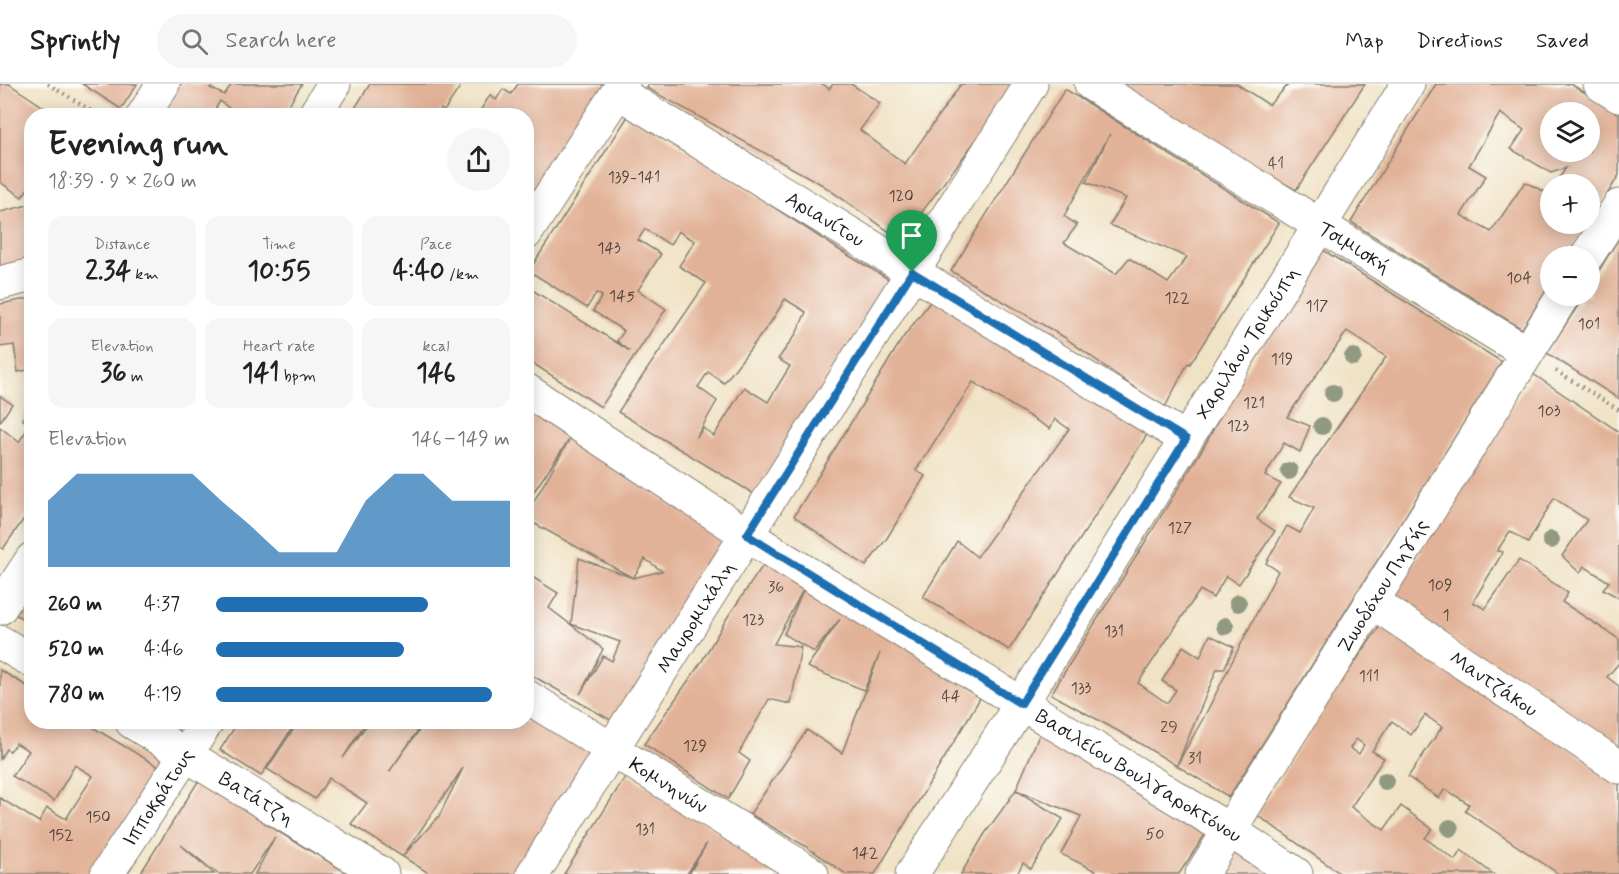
<!DOCTYPE html>
<meta charset="utf-8">
<style>
body{margin:0;font-family:Mynerve,sans-serif;background:#f6f6f6;color:#222;height:100vh;display:flex;flex-direction:column;font-size:22px;white-space:nowrap}
*{box-sizing:border-box;margin:0}
p{font-size:20px;color:#767676}
.icon{flex:none;width:33px;height:33px;fill:none;stroke:currentColor;stroke-width:2;stroke-linecap:round;stroke-linejoin:round}
.map{position:relative;flex:1;overflow:hidden}
.sheet{position:absolute;left:24px;top:24px;width:510px;height:621px;display:flex;flex-direction:column;background:#fff;border-radius:24px;box-shadow:0 3px 15px #0003}
.sheet>*{flex:none}
.controls{position:absolute;left:1540px;top:18px;display:grid;gap:12px}
.controls a{display:grid;place-items:center;width:60px;height:60px;border-radius:50%;background:#fff;box-shadow:0 3px 15px #0003;font-size:30px}
.pin{position:absolute;display:grid;place-items:center;width:51px;height:51px;color:#fff;margin:-62px -26px;border-radius:50% 50% 50% 0;rotate:-45deg;box-shadow:0 0 6px #0007}
.pin .icon{rotate:45deg}
.round{display:grid;place-items:center;flex:none;width:63px;height:63px;border-radius:32px;background:#f6f6f6}
.summary{display:flex;align-items:center;justify-content:space-between;height:102px;padding:0 24px}
h1{font-size:33px;font-weight:800;line-height:45px}
.figures{display:grid;grid-template-columns:repeat(3,1fr);gap:9px;height:102px;padding:6px 24px}
.figures div{display:grid;align-content:center;border-radius:15px;background:#f6f6f6;text-align:center}
.figures b{font-size:26px;font-weight:800}
.figures small{font-size:16px;font-weight:400}
.figures p{font-size:16px}
.chart{height:168px;padding:12px 24px}
.chart p{display:flex;justify-content:space-between}
.chart svg{width:100%;height:108px;margin-top:6px;fill:#1f6fb2;opacity:.7}
ul{padding:0 24px;list-style:none;font-size:20px}
li{display:grid;grid-template-columns:96px 72px 1fr;align-items:center;height:45px}
li i{height:15px;border-radius:8px;background:#1f6fb2}
header{display:flex;align-items:center;gap:36px;box-sizing:border-box;height:84px;padding:0 30px;background:#fff;border-bottom:2px solid #e0e0e0}
header strong{font-size:28px}
nav{display:flex;gap:33px;margin-inline-start:auto;font-size:21px}
.search{width:420px;height:54px;background:#f6f6f6;display:flex;align-items:center;gap:15px;box-sizing:border-box;padding:0 21px;border-radius:33px;color:#767676;font-size:22px}
.map>svg:first-child{display:block}
</style>
<header>
<strong>Sprintly</strong>
<div class="search"><svg class="icon" aria-label="search" viewBox="0 0 24 24"><circle cx="10" cy="10" r="6"/><path d="M15 15l6 6"/></svg>Search here</div>
<nav><a>Map</a><a>Directions</a><a>Saved</a></nav>
</header>
<div class="map">
<svg width="1619" height="790" viewBox="0 0 1619 790">
<rect width="100%" height="100%" fill="#fdfcf7"/>
<filter id="ink" filterUnits="userSpaceOnUse"><feTurbulence type="fractalNoise" baseFrequency=".0167" numOctaves="2"/><feDisplacementMap in="SourceGraphic" scale="12" xChannelSelector="R" yChannelSelector="G"/><feConvolveMatrix kernelMatrix="1 2 1 2 8 2 1 2 1" color-interpolation-filters="sRGB"/></filter>
<filter id="wash" filterUnits="userSpaceOnUse"><feTurbulence type="fractalNoise" baseFrequency=".008" numOctaves="4" result="noise"/><feDisplacementMap in="SourceGraphic" scale="24" xChannelSelector="R" yChannelSelector="G"/><feGaussianBlur stdDeviation="1.35" result="paint"/><feColorMatrix in="noise" values="0 0 0 0 0 0 0 0 0 0 0 0 0 0 0 0 0 1.4 0 .05"/><feComposite in="paint" operator="in"/></filter>
<g filter="url(#wash)">
<rect width="100%" height="100%" fill="#f0e2c5"/>
<g id="blocks">
<!-- building -->
<g fill="#e2b298" fill-rule="evenodd">
<polygon points="0,0 9,0 57,32 32,32 32,99 22,113 0,98"/>
<polygon points="82,0 137,0 121,25"/>
<polygon points="171,0 213,0 210,4 224,11 232,0 302,0 282,32 227,32 231,26 220,17 211,32 151,32"/>
<polygon points="370,0 462,0 444,27 441,25 437,32 350,32"/>
<polygon points="518,0 607,0 526,124 526,32 477,32 490,11 496,16 503,5 511,10"/>
<polygon points="649,0 823,0 829,5 833,0 851,0 880,19 860,46 905,80 961,0 1018,0 901,156 821,100 647,4"/>
<polygon points="1117,0 1237,0 1269,21 1289,0 1365,0 1296,106 1233,72"/>
<path d="M1436 0H1571L1619 30V91L1590 138V100H1555L1566 84 1551 89 1511 65 1524 46 1500 29 1469 82 1486 92 1461 131 1491 148 1525 98 1549 110 1551 107V140H1589L1568 172H1551V199L1522 245 1351 138ZM1551 28H1590V68H1551Z"/>
<path d="M1065 5 1279 139 1190 280 1188 279 1164 325 1064 253 951 187ZM1110 50 1086 98 1126 114 1110 141 1187 173 1168 199 1129 174 1116 190 1064 159 1077 141 1064 132Z"/>
<path d="M630 29 841 167 890 196 754 410 618 328 706 199 679 182 695 157 678 147 670 161 645 145 638 156 661 170 638 206 666 225 601 323 526 275V202L630 267 617 257 624 247 593 227 602 212 596 209 587 224 529 187ZM785 215 806 228 796 250 778 275 790 282 768 318 744 303 714 352 703 344 696 354 717 317 698 303 708 288 724 299 771 238Z"/>
<polygon points="32,120 32,178 0,187 0,128"/>
<polygon points="1619,154 1619,315 1547,269 1584,212 1590,212 1590,201"/>
<path d="M1323 166 1502 278 1229 713 1129 653 1051 610 1205 361 1238 299 1296 211ZM1347 247 1386 273 1289 413 1314 424 1300 449 1287 442 1266 479 1278 487 1204 633 1177 681 1217 585H1224L1234 563 1210 551 1200 573 1183 562 1162 597 1176 606 1167 619 1138 599 1200 506 1213 514 1226 492 1239 500 1275 447 1257 435 1281 400 1265 392 1284 359 1300 368 1310 342 1287 333Z"/>
<polygon points="936,210 1150,346 1009,566 923,513 957,457 977,473 1069,345 1055,335 1050,345 973,298 916,386 925,392 887,454 866,482 794,432 902,255"/>
<polygon points="32,214 32,285 18,288 14,261 0,263 0,220"/>
<polygon points="1533,290 1619,348 1619,514 1603,505 1609,498 1584,482 1580,489 1562,472 1587,436 1554,414 1528,459 1510,447 1497,467 1503,468 1473,518 1485,525 1519,476 1568,509 1562,518 1619,555 1619,579 1607,593 1619,602 1619,665 1390,516"/>
<polygon points="0,312 12,320 0,338"/>
<polygon points="32,318 32,423 3,465 0,463 0,343 19,358 30,341 22,335"/>
<polygon points="526,321 677,425 680,421 734,454 619,641 526,588 526,489 558,509 549,524 603,565 580,610 603,572 612,577 620,558 571,540 579,474 633,494 662,487 645,475 633,494 526,435 526,431 569,356 526,419"/>
<polygon points="770,471 982,611 875,790 846,790 805,762 750,730 807,646 842,669 880,569 864,606 807,583 840,535 814,568 784,550 805,502 774,560 801,563 791,620 769,615 739,669 750,677 728,715 644,660 702,577 727,534"/>
<polygon points="32,490 32,541 9,526"/>
<path d="M1382 539 1619 698V790H1559L1465 727 1469 720 1445 705 1439 714 1408 693 1442 643 1425 631 1411 651 1392 637 1372 667 1384 674 1351 723 1384 746 1401 722 1432 745 1425 754 1455 776 1461 766 1493 790H1341L1257 731 1339 601ZM1356 655 1364 661 1359 670 1350 664Z"/>
<polygon points="0,586 32,605 32,638 84,638 159,683 93,790 0,790 0,714 39,738 47,724 66,735 93,692 75,681 54,717 12,692 29,667 16,659 10,667 6,665 0,675"/>
<path d="M526 628 594 670 519 790H430L351 740 367 719 329 694 315 715 267 685 298 638H366L343 674 369 638H424L389 688 425 638H526ZM463 684 439 732 403 772Z"/>
<polygon points="238,638 296,638 261,692 220,666"/>
<polygon points="1042,644 1206,749 1179,790 1094,790 1096,787 1061,770 1081,732 1016,706 1063,735 1031,785 1023,779 1017,790 961,790 984,751 1016,706"/>
<polygon points="627,690 786,790 689,790 707,759 687,790 564,790"/>
<polygon points="199,696 279,748 349,790 255,790 275,753 250,790 218,790 181,761 214,790 140,790"/>
<polygon points="1236,764 1278,790 1221,790"/>
</g>
</g>
</g>
<g filter="url(#ink)">
<use href="#blocks" fill-opacity="0" stroke="#867f70" stroke-width="1.5"/>
<g fill="none" stroke-linecap="round" stroke-linejoin="round">
<!-- minor casing -->
<g stroke="#867f70" stroke-width="35">
<g id="minor">
<path id="s1" d="M1091 0 1527 269"/>
<polyline points="1600,0 1619,12"/>
<path id="s2" d="M618 8 1186 355"/>
<polyline points="143,32 163,0"/>
<polyline points="1587,172 1619,122"/>
<polyline points="0,199 32,191"/>
<path id="s3" d="M526 306 781 473 1229 746 1296 790"/>
<path id="s4" d="M1371 517 1619 683"/>
<polyline points="0,558 32,577"/>
<path id="s5" d="M526 612 812 790"/>
<path id="s6" d="M132 638 382 790"/>
<path id="s7" d="M533 790 1031 0"/>
<path id="s8" d="M1202 790 1563 212"/>
</g>
</g>
<!-- tertiary casing -->
<g stroke="#867f70" stroke-width="35">
<g id="tertiary">
<polyline points="314,32 334,0"/>
<polyline points="526,149 623,0"/>
<polyline points="0,524 32,475"/>
<path id="s9" d="M107 790 207 638"/>
<path id="s10" d="M912 790 1021 620 1408 0"/>
</g>
</g>
<!-- path -->
<g stroke="#867f70" stroke-width="4" stroke-dasharray="1.5 4.5" stroke-linecap="butt">
<polyline points="48,0 100,32"/>
<polyline points="1556,287 1619,326"/>
</g>
<!-- minor -->
<use href="#minor" stroke="#fff" stroke-width="33"/>
<!-- tertiary -->
<use href="#tertiary" stroke="#fff" stroke-width="33"/>
</g>
<!-- trees -->
<g fill="#919a81">
<circle cx="1353" cy="273" r="9"/>
<circle cx="1333" cy="309" r="9"/>
<circle cx="1322" cy="342" r="9"/>
<circle cx="1289" cy="387" r="9"/>
<circle cx="1551" cy="456" r="9"/>
<circle cx="1238" cy="519" r="9"/>
<circle cx="1225" cy="542" r="9"/>
<circle cx="1385" cy="697" r="9"/>
<circle cx="1450" cy="744" r="9"/>
</g>
</g>
<g fill="none" stroke-linecap="round" stroke-linejoin="round" filter="url(#ink)">
<!-- route casing -->
<g stroke="#fff" stroke-width="12">
<polygon id="route" points="912,188 1186,355 1021,620 747,451"/>
</g>
<!-- route -->
<use href="#route" stroke="#1f6fb2" stroke-width="8"/>
</g>
<g text-anchor="middle" stroke-width="6" stroke-linejoin="round" paint-order="stroke">
<!-- number labels -->
<g font-size="16" fill="#4e423b">
<text x="1276" y="84">41</text>
<text x="634" y="98">139-141</text>
<text x="901" y="117">120</text>
<text x="609" y="169">143</text>
<text x="1519" y="199">104</text>
<text x="622" y="217">145</text>
<text x="1177" y="219">122</text>
<text x="1317" y="227">117</text>
<text x="1589" y="245">101</text>
<text x="1282" y="280">119</text>
<text x="1254" y="324">121</text>
<text x="1549" y="332">103</text>
<text x="1238" y="347">123</text>
<text x="1180" y="449">127</text>
<text x="1440" y="506">109</text>
<text x="776" y="508">36</text>
<text x="1446" y="536">1</text>
<text x="753" y="541">123</text>
<text x="1114" y="552">131</text>
<text x="1369" y="597">111</text>
<text x="1081" y="609">133</text>
<text x="951" y="617">44</text>
<text x="1169" y="648">29</text>
<text x="695" y="667">129</text>
<text x="1195" y="679">31</text>
<text x="98" y="738">150</text>
<text x="645" y="750">131</text>
<text x="1155" y="755">50</text>
<text x="61" y="756">152</text>
<text x="865" y="774">142</text>
</g>
<!-- street labels -->
<g font-size="20" fill="#1c1c1c" stroke="#fdfcf7">
<text dy="7" stroke="none"><textPath href="#s2" startOffset="243">Αριανίτου</textPath></text>
<text dy="7" stroke="none"><textPath href="#s1" startOffset="310">Τσιμισκή</textPath></text>
<text dy="7" stroke="none"><textPath href="#s10" startOffset="628">Χαριλάου Τρικούπη</textPath></text>
<text dy="7" stroke="none"><textPath href="#s8" startOffset="340">Ζωοδόχου Πηγής</textPath></text>
<text dy="7" stroke="none"><textPath href="#s7" startOffset="304">Μαυρομιχάλη</textPath></text>
<text dy="7" stroke="none"><textPath href="#s4" startOffset="148">Μαντζάκου</textPath></text>
<text dy="7" stroke="none"><textPath href="#s3" startOffset="724">Βασιλείου Βουλγαροκτόνου</textPath></text>
<text dy="7" stroke="none"><textPath href="#s5" startOffset="168">Κομνηνών</textPath></text>
<text dy="7" stroke="none"><textPath href="#s9" startOffset="92">Ιπποκράτους</textPath></text>
<text dy="7" stroke="none"><textPath href="#s6" startOffset="146">Βατάτζη</textPath></text>
</g>
</g>
</svg>
<div class="controls">
<a><svg class="icon" aria-label="layers" viewBox="0 0 24 24"><path d="M12 4l9 5-9 5-9-5zM3 14l9 5 9-5"/></svg></a>
<a>+</a>
<a>−</a>
</div>
<div class="pin" style="left:912px;top:188px;background:#1e9e55"><svg class="icon" aria-label="arrive" viewBox="0 0 24 24"><path d="M6 21V4h12l-3 4 3 4H6"/></svg></div>
<section class="sheet">
<div class="summary"><div><h1>Evening run</h1><p>18:39 · 9 × 260 m</p></div><a class="round"><svg class="icon" aria-label="share" viewBox="0 0 24 24"><path d="M12 15V3M7 8l5-5 5 5M5 13v7h14v-7"/></svg></a></div>
<div class="figures">
<div><p>Distance</p><b>2.34<small> km</small></b></div>
<div><p>Time</p><b>10:55</b></div>
<div><p>Pace</p><b>4:40<small> /km</small></b></div>
</div>
<div class="figures">
<div><p>Elevation</p><b>36<small> m</small></b></div>
<div><p>Heart rate</p><b>141<small> bpm</small></b></div>
<div><p>kcal</p><b>146</b></div>
</div>
<div class="chart"><p><span>Elevation</span>146–149 m</p>
<svg viewBox="0 0 160 44" preserveAspectRatio="none"><path d="M0 44V17L10 6L20 6L30 6L40 6L50 6L60 17L70 27L80 38L90 38L100 38L110 17L120 6L130 6L140 17L150 17L160 17V44z"/></svg>
</div>
<ul>
<li><b>260 m</b>4:37<i style="width:72%"></i></li>
<li><b>520 m</b>4:46<i style="width:64%"></i></li>
<li><b>780 m</b>4:19<i style="width:94%"></i></li>
</ul>
</section>
</div>
